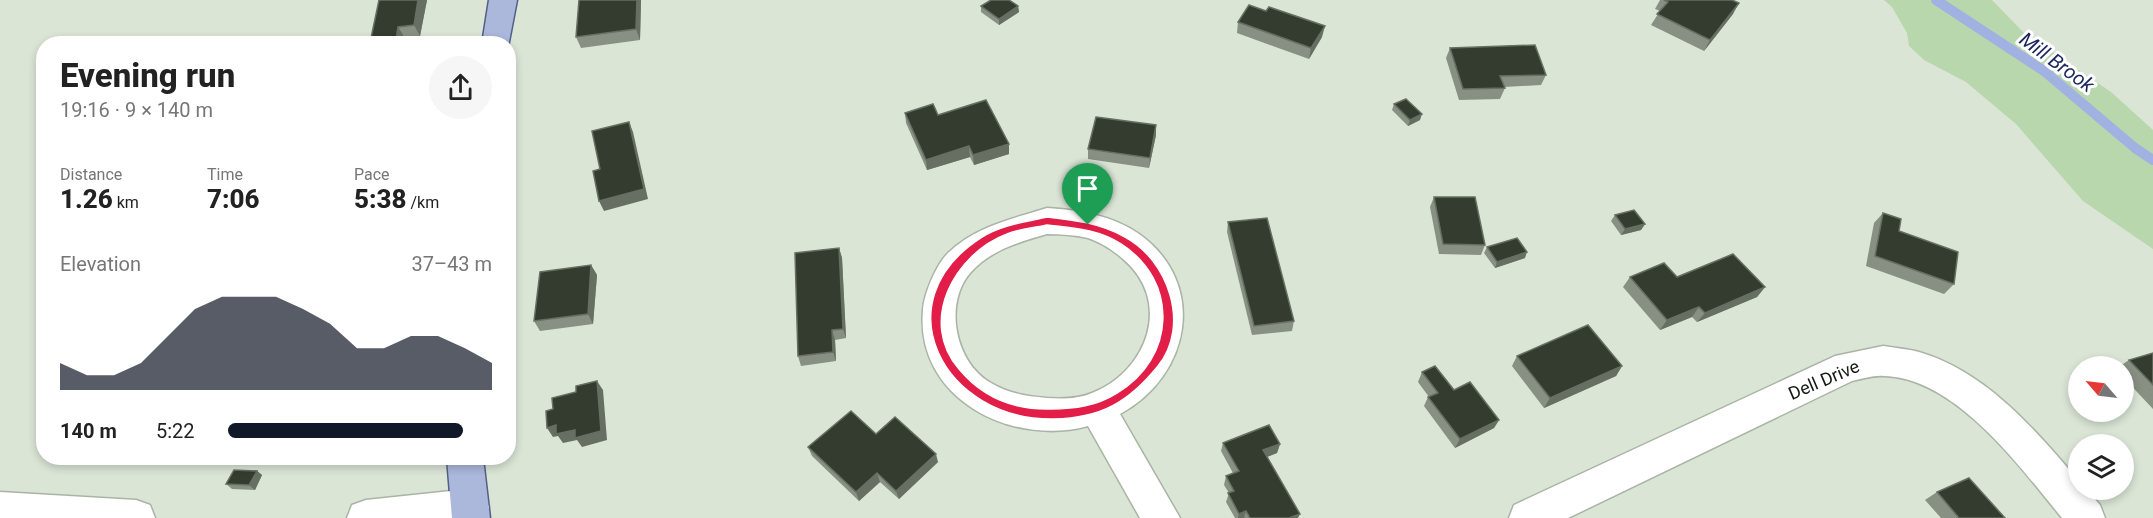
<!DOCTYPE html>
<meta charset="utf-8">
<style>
body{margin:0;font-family:Roboto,sans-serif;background:#f6f6f6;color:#222;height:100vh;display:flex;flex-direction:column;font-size:22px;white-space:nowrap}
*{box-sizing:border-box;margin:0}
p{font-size:20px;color:#767676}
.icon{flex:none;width:33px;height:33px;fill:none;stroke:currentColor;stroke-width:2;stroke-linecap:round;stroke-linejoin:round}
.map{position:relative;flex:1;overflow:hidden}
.sheet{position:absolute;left:36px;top:36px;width:480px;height:429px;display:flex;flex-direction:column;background:#fff;border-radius:24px;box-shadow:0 3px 9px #0003}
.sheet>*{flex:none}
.needle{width:39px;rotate:298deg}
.tools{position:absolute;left:2068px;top:356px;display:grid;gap:12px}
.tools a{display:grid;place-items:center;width:66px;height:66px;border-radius:50%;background:#fff;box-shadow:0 3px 9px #0003;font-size:30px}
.pin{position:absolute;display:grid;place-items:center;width:51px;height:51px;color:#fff;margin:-62px -26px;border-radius:50% 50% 50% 0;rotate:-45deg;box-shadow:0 0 6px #0007}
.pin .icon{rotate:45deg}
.round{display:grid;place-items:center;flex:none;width:63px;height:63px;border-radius:32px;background:#f6f6f6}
.head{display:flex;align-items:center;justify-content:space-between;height:102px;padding:0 24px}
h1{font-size:33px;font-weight:800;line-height:45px}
.metrics{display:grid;grid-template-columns:repeat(3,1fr);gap:9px;height:102px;padding:6px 24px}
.metrics div{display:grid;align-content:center}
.metrics b{font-size:26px;font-weight:800}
.metrics small{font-size:16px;font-weight:400}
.metrics p{font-size:16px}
.chart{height:168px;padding:12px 24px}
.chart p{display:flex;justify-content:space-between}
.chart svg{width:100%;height:108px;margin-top:6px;fill:#111827;opacity:.7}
ul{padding:0 24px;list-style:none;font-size:20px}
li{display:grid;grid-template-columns:96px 72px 1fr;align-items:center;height:45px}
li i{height:15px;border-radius:8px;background:#111827}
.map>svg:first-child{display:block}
</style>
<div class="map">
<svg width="2153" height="518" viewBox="0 0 2153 518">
<rect width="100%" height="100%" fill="#dae5d6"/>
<!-- green -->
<polygon fill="#b8d7ac" points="1884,0 1992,0 2023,32 2111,92 2153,130 2153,249 2083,201 2016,124 1966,82 1924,60 1909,46 1907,33 1892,7"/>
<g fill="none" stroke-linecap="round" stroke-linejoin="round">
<!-- stream -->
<polyline stroke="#a1b1e1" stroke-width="10" points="1936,0 2044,71 2135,148 2153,160"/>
<!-- minor casing -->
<g stroke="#aab4a6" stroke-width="3">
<g id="minor">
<path d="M1047 208C1079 210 1112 215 1139 234 1208 283 1191 376 1120 414L1180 518H1140L1088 426C1011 447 915 398 923 310 924 294 936 265 948 253 976 226 1012 219 1047 208ZM1047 234C1060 234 1075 235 1088 238 1100 242 1113 250 1123 259 1173 301 1148 371 1092 393 1078 399 1063 399 1047 398 1026 396 1010 394 991 383 955 363 943 303 971 272 991 250 1019 242 1047 234Z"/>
<path d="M1883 346C1895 348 1908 349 1919 352 1987 372 2035 430 2079 481V489H2086L2100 505 2105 518H2062C2020 467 1956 378 1884 376 1874 375 1862 379 1852 381L1568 518H1509L1514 505 1835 356Z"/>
<polygon points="470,489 483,495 489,507 484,518 347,518 352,505 366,500"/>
<polygon points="0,492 136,500 150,505 155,518 0,518"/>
</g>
</g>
<!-- major casing -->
<g stroke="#526085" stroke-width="3">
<g id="major">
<polygon points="489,0 517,0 508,47 508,44 482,44"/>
<polygon points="447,458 483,458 490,518 452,518"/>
</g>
</g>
<!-- minor -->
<use href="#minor" fill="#fff" fill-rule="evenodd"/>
<!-- major -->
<use href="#major" fill="#abb7db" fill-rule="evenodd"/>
</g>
<!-- wall -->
<g fill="#879083">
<polygon points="379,0 427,0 420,36 405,38 404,44 371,44"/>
<polygon points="641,0 640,40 581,48 576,37"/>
<polygon points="1660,0 1732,0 1733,14 1704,51 1651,25 1660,11 1655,9"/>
<polygon points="981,6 1018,6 1019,12 999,25 981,12"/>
<polygon points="1266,11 1322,37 1309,59 1237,33 1238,22"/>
<polygon points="1450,48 1546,75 1541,85 1504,87 1505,88 1500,99 1459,100 1446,58"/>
<polygon points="1394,104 1420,120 1408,126 1392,110"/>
<polygon points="905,113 938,115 1009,144 1009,154 974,165 970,157 927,170 906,123"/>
<polygon points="1156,125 1156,135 1149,168 1088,159 1088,149"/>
<polygon points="1434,197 1485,245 1481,255 1439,254 1430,207"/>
<polygon points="1883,213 1899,231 1954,284 1944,294 1866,266 1874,223"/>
<polygon points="1615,215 1645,224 1641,230 1621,235 1611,221"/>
<polygon points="1228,222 1294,321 1292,331 1252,335 1227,232"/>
<polygon points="1487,247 1525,258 1495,268 1484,253"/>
<polygon points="839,248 842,258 846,338 835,340 836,361 801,366 798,356"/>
<polygon points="591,265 597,275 593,324 540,331 534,321"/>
<polygon points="1630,277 1677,277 1765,287 1757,297 1697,322 1692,317 1660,330 1623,287"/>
<polygon points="2153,353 2153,409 2124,378 2124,366 2120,366 2129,360"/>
<polygon points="1517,356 1622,366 1616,376 1544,408 1512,366"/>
<polygon points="1422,372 1454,390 1499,420 1494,428 1455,448 1424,406 1428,397 1429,397 1418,382"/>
<polygon points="876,434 938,462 899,499 880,482 859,501 812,456 808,447"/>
<polygon points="1223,443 1280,444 1277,453 1267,457 1298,518 1235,518 1226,502 1229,493 1224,485 1226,476 1233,473 1221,451"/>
<polygon points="257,471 262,475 255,490 232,489 226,484"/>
<polygon points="1937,492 2005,518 1941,518 1925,500"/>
</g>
<!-- shaded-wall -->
<g fill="#666f62">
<polygon points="418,0 427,0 420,36 414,25"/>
<polygon points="637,0 641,0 640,40 636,29"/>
<polygon points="1739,3 1733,14 1704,51 1710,40"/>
<polygon points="1018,6 1019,12 999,25 999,19"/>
<polygon points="1325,26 1322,37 1309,59 1311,48"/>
<polygon points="398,27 405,38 404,44 398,44 396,40"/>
<polygon points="1422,114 1420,120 1408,126 1410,120"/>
<polygon points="629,122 633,132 648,199 604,211 599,201"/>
<polygon points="1156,125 1156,135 1149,168 1150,158"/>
<polygon points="1009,144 1009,154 974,165 973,155"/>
<polygon points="969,146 970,157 927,170 926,160"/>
<polygon points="1645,224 1641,230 1621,235 1625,229"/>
<polygon points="839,248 842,258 846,338 843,329"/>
<polygon points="1527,252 1525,258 1495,268 1497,262"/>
<polygon points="591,265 597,275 593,324 588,314"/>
<polygon points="1765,287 1757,297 1697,322 1705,313"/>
<polygon points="1699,307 1692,317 1660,330 1667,320"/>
<polygon points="832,330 835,340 836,361 833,352"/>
<polygon points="1622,366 1616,376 1544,408 1550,398"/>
<polygon points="597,381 603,390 607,440 582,447 577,440 563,443 558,436 553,437 547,428 556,425 575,430"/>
<polygon points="1499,420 1494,428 1455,448 1460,439"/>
<polygon points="1280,444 1277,453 1261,459 1263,450"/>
<polygon points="936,454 938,462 899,499 896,491"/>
<polygon points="257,471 262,475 255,490 249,485"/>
<polygon points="877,473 880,482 859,501 856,492"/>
<polygon points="1246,511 1244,518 1238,518 1239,514"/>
<polygon points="1300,514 1298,518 1289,518"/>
</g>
<!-- building -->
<g fill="#343c30" stroke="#666f62" stroke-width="1.5">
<polygon points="379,0 418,0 414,25 398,27 396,40 370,43"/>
<polygon points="579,0 637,0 636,29 576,37"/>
<polygon points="991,0 1009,0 1018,6 999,19 981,6"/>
<polygon points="1664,0 1732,0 1739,3 1710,40 1657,14 1668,2"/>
<polygon points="1249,5 1266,11 1269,7 1325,26 1311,48 1238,22"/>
<polygon points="1535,45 1546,75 1500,76 1505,88 1463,89 1450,48"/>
<polygon points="1406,99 1422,114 1410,120 1394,104"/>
<polygon points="986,100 1009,144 973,155 969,146 926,160 905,113 933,104 938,115"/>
<polygon points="1096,117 1156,125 1150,158 1088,149"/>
<polygon points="629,122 644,189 599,201 593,171 600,169 592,131"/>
<polygon points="1434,197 1475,197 1485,245 1443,244"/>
<polygon points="1634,210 1645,224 1625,229 1615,215"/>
<polygon points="1883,213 1901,219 1899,231 1958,252 1954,284 1875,256"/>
<polygon points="1267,218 1294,321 1254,326 1228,222"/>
<polygon points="1517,238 1527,252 1497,262 1487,247"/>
<polygon points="839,248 843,329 832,330 833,352 798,356 795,253"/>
<polygon points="1733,254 1765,287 1705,313 1699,307 1667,320 1630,277 1664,263 1677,277"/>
<polygon points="591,265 588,314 534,321 540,272"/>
<polygon points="1588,325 1622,366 1550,398 1517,356"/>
<polygon points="2153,353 2153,385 2129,360"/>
<polygon points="1435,366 1454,390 1470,382 1499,420 1460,439 1428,397 1438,393 1422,372"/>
<polygon points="597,381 601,431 575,438 575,430 556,434 556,425 547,428 546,411 553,409 552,398 576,392 576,386"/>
<polygon points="851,411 876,434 895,417 936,454 896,491 877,473 856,492 808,447"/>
<polygon points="1269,425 1280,444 1263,450 1300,514 1289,518 1250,518 1246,511 1239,514 1228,493 1234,491 1226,476 1239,471 1223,443"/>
<polygon points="234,470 257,471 249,485 226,484"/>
<polygon points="1969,478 2005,518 1959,518 1937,492"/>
</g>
<!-- route -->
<path fill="#e11d48" stroke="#fff" stroke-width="1.5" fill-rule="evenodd" d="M1047 217C1074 220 1100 223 1125 237 1168 260 1191 325 1158 366 1129 402 1101 418 1054 419 944 421 880 302 982 237 1001 225 1024 222 1047 217ZM1047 225C1072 228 1098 229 1121 244 1179 281 1176 358 1117 393 1096 406 1075 409 1051 409 1015 410 983 398 959 369 918 322 954 254 1007 234 1019 229 1034 228 1047 225Z"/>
<g text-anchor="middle" stroke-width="6" stroke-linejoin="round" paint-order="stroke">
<!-- street labels -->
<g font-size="18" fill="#141813" stroke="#fff">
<text transform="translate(1824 380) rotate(-23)" y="6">Dell Drive</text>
</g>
<!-- water labels -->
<g font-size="20" font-style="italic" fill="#1a265f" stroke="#fff">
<text transform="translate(2057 62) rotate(36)" y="7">Mill Brook</text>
</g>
</g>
</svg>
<div class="tools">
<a><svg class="needle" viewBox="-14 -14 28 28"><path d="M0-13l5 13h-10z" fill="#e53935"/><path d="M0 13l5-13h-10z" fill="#767676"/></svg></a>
<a><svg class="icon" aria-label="layers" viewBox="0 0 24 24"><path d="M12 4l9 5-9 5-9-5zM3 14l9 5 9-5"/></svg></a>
</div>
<div class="pin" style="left:1088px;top:225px;background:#1e9e55"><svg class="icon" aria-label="arrive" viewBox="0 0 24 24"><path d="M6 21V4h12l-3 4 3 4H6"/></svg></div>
<section class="sheet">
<div class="head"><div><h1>Evening run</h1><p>19:16 · 9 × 140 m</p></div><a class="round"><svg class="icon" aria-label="share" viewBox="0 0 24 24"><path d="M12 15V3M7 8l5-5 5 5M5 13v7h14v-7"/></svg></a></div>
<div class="metrics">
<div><p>Distance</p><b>1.26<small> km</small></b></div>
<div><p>Time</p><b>7:06</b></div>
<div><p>Pace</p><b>5:38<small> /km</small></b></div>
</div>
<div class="chart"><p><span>Elevation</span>37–43 m</p>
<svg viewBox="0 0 160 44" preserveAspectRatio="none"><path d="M0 44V33L10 38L20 38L30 33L40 22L50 11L60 6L70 6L80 6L90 11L100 17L110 27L120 27L130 22L140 22L150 27L160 33V44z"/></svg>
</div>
<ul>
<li><b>140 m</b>5:22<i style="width:89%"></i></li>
</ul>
</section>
</div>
